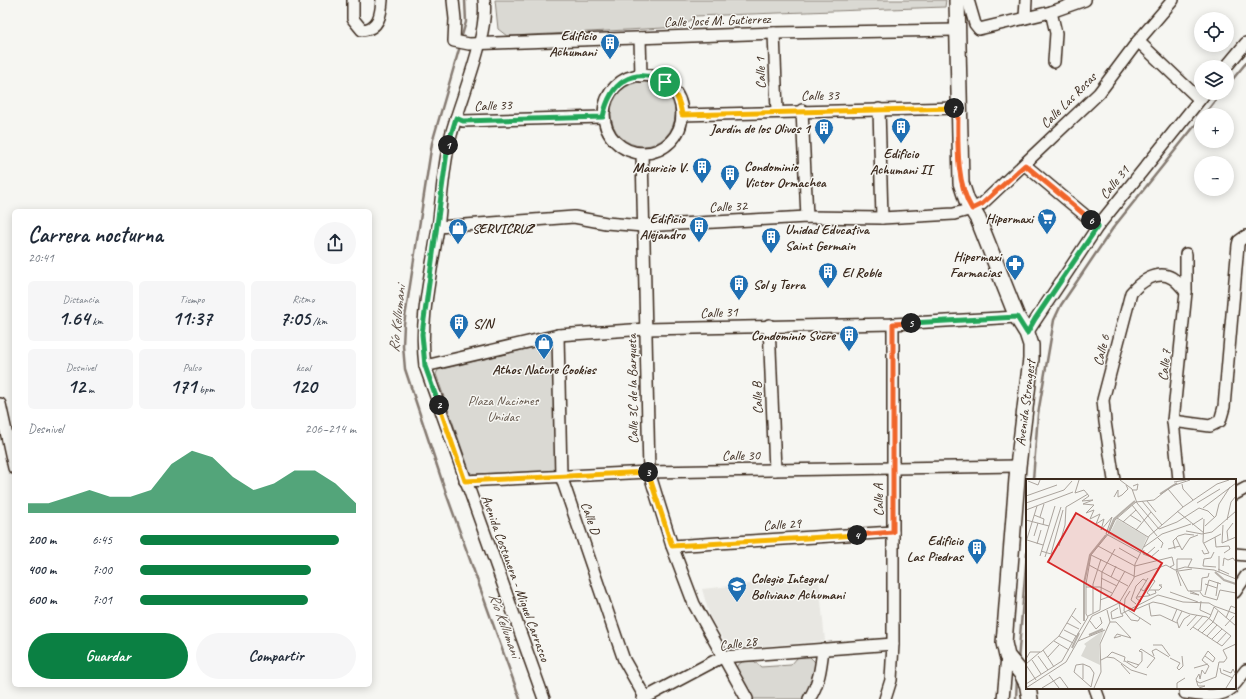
<!DOCTYPE html>
<html lang="es">
<meta charset="utf-8">
<style>
body{margin:0;font-family:Caveat,sans-serif;background:#f6f6f7;color:#1f2937;height:100vh;display:flex;flex-direction:column;font-size:15px;white-space:nowrap}
*{box-sizing:border-box;margin:0}
p{font-size:13px;color:#747a83}
.icon{flex:none;width:22px;height:22px;fill:none;stroke:currentColor;stroke-width:2;stroke-linecap:round;stroke-linejoin:round}
.map{position:relative;flex:1;overflow:hidden}
.drawer{position:absolute;left:12px;top:209px;width:360px;height:478px;display:flex;flex-direction:column;background:#fff;border-radius:6px;box-shadow:0 2px 10px #0003}
.drawer>*{flex:none}
.buttons{position:absolute;left:1194px;top:12px;display:grid;gap:8px}
.buttons a{display:grid;place-items:center;width:40px;height:40px;border-radius:50%;background:#fff;box-shadow:0 2px 10px #0003;font-size:20px}
.pin{position:absolute;display:grid;place-items:center;width:34px;height:34px;color:#fff;margin:-17px;border:2px solid #fff;border-radius:50%;box-shadow:0 1px 4px #0007}
.km{position:absolute;width:20px;height:20px;margin:-10px;border-radius:50%;background:#222;color:#fff;font-size:11px;line-height:20px;text-align:center}
.round{display:grid;place-items:center;flex:none;width:42px;height:42px;border-radius:21px;background:#f6f6f7}
.summary{display:flex;align-items:center;justify-content:space-between;height:68px;padding:0 16px}
h1{font-size:22px;font-weight:600;line-height:30px}
.metrics{display:grid;grid-template-columns:repeat(3,1fr);gap:6px;height:68px;padding:4px 16px}
.metrics div{display:grid;align-content:center;border-radius:6px;background:#f6f6f7;text-align:center}
.metrics b{font-size:20px;font-weight:600}
.metrics small{font-size:11px;font-weight:400}
.metrics p{font-size:11px}
.chart{height:112px;padding:8px 16px}
.chart p{display:flex;justify-content:space-between}
.chart svg{width:100%;height:72px;margin-top:4px;fill:#0b8043;opacity:.7}
.button{display:flex;gap:8px;margin-top:auto;padding:8px 16px}
.button a{flex:1;height:46px;border-radius:24px;background:#0b8043;color:#fff;font-size:16px;font-weight:600;line-height:46px;text-align:center}
.button a+a{background:#f6f6f7;color:#1f2937}
ul{padding:0 16px;list-style:none;font-size:13px}
li{display:grid;grid-template-columns:64px 48px 1fr;align-items:center;height:30px}
li i{height:10px;border-radius:5px;background:#0b8043}
.map>svg:first-child{display:block}
</style>
<div class="map">
<svg width="1246" height="699" viewBox="0 0 1246 699">
<rect width="100%" height="100%" fill="#f6f6f2"/>
<filter id="ink" filterUnits="userSpaceOnUse"><feTurbulence type="fractalNoise" baseFrequency=".025" numOctaves="2"/><feDisplacementMap in="SourceGraphic" scale="8" xChannelSelector="R" yChannelSelector="G"/><feConvolveMatrix kernelMatrix="1 2 1 2 8 2 1 2 1" color-interpolation-filters="sRGB"/></filter>
<g filter="url(#ink)">
<!-- built -->
<polygon fill="#e8e7e2" points="819,580 825,641 733,648 728,647 710,617 702,589 768,582"/>
<!-- green -->
<g fill="#dad9d3" stroke="#8a8278">
<polygon points="495,0 946,0 945,7 695,16 683,27 512,36 507,36 498,29"/>
<circle cx="643" cy="114" r="32"/>
<polygon points="548,344 554,349 556,468 554,471 474,474 470,472 436,374 438,370"/>
<polygon points="809,656 816,663 807,693 803,699 751,699 737,674 736,667 743,661 754,661 761,667 791,665 798,657"/>
</g>
<g fill="none" stroke-linecap="round" stroke-linejoin="round">
<!-- stream -->
<g stroke="#857a71" stroke-width="2.5">
<polyline points="461,39 466,22 465,0"/>
<polyline points="460,46 432,143 404,324 403,346 405,369 446,493 520,699"/>
<polyline points="1227,86 1246,63"/>
<polyline points="1204,115 1221,93"/>
<polyline points="1033,480 1038,414 1054,320 1061,305 1113,228 1201,118"/>
<polyline points="1018,661 1027,552"/>
<polyline points="1016,699 1017,678"/>
</g>
<!-- minor casing -->
<g stroke="#3b2a1e" stroke-width="14">
<g id="minor">
<path d="M353 0V19L362 30C379 29 381 14 382 0"/>
<polyline points="453,0 455,19 454,41 469,44 774,33 957,30"/>
<path d="M484 0C489 35 461 98 451 135 443 165 442 197 438 228 431 274 419 320 425 366L544 699"/>
<polyline points="968,0 975,24 979,29 1051,12 1085,0"/>
<polyline points="1051,12 1056,33 1054,62"/>
<polyline points="1025,18 1026,0"/>
<polyline points="774,33 777,111"/>
<polyline points="640,38 641,76"/>
<polyline points="1138,41 1199,99"/>
<polyline points="1226,67 1246,43"/>
<circle cx="643" cy="114" r="39"/>
<polyline points="879,109 882,218"/>
<polyline points="802,110 807,217"/>
<polyline points="682,115 958,108"/>
<polyline points="456,118 463,121 603,117"/>
<polyline points="642,153 649,472 672,546 694,604 747,699"/>
<polyline points="1025,165 1098,226"/>
<polyline points="438,227 574,217 606,223 643,226 807,217 882,218 954,214 972,209 982,204 1099,93 1138,41 1173,0"/>
<polyline points="769,325 775,470"/>
<polyline points="1027,333 1098,226 1205,93"/>
<polyline points="558,335 561,476 624,660 646,699"/>
<polyline points="425,366 558,335 646,329 893,324 1017,317"/>
<polyline points="0,404 14,468"/>
<polyline points="1173,421 1210,426 1220,421 1224,407 1238,245 1239,241 1246,236"/>
<path d="M1114 480 1105 422 1103 400 1131 293C1140 282 1158 269 1172 278 1177 281 1182 287 1186 292"/>
<polyline points="1179,480 1173,421 1186,292 1186,254"/>
<polyline points="465,481 649,472 1018,466"/>
<polyline points="1235,494 1246,488"/>
<polyline points="672,546 893,532"/>
<polyline points="1235,554 1246,555"/>
<polyline points="1235,592 1246,576"/>
<polyline points="1235,684 1246,670"/>
<polyline points="1095,688 1099,699"/>
<path d="M1185 693C1201 695 1219 699 1232 688"/>
<polyline points="643,699 722,657 893,644"/>
<path d="M809 699C819 684 821 667 823 649"/>
<polyline points="885,699 891,680 893,644 893,324"/>
<polyline points="1003,699 1007,656"/>
</g>
</g>
<!-- major casing -->
<g stroke="#3b2a1e" stroke-width="18">
<g id="major">
<polyline points="957,0 961,183 967,201 978,219 1017,317 1027,333 1031,345 1031,359 1018,466 1004,643 1007,656 1022,674 1027,684"/>
<polyline points="1028,688 1030,699"/>
</g>
</g>
<!-- minor -->
<use href="#minor" stroke="#f6f6f2" stroke-width="11"/>
<!-- major -->
<use href="#major" stroke="#f6f6f2" stroke-width="15"/>
</g>
</g>
<g fill="none" stroke-linecap="round" stroke-linejoin="round" filter="url(#ink)">
<!-- split-1 casing -->
<g stroke="#fff" stroke-width="8">
<path id="split-1" d="M448 145 456 118 463 121 603 117C610 83 632 66 665 82"/>
</g>
<!-- split-2 casing -->
<g stroke="#fff" stroke-width="8">
<polyline id="split-2" points="439,405 425,366 422,334 448,145"/>
</g>
<!-- split-3 casing -->
<g stroke="#fff" stroke-width="8">
<polyline id="split-3" points="439,405 465,481 648,472"/>
</g>
<!-- split-4 casing -->
<g stroke="#fff" stroke-width="8">
<polyline id="split-4" points="648,472 672,546 857,535"/>
</g>
<!-- split-5 casing -->
<g stroke="#fff" stroke-width="8">
<polyline id="split-5" points="857,535 893,532 893,324 911,323"/>
</g>
<!-- split-6 casing -->
<g stroke="#fff" stroke-width="8">
<polyline id="split-6" points="911,323 1017,317 1027,333 1035,319 1098,226 1091,220"/>
</g>
<!-- split-7 casing -->
<g stroke="#fff" stroke-width="8">
<path id="split-7" d="M954 108H958C958 139 955 182 972 209L982 204 1025 165 1091 220"/>
</g>
<!-- split-8 casing -->
<g stroke="#fff" stroke-width="8">
<path id="split-8" d="M665 82C676 92 680 101 682 115L954 108"/>
</g>
<!-- split-1 -->
<use href="#split-1" stroke="#22a559" stroke-width="5"/>
<!-- split-2 -->
<use href="#split-2" stroke="#22a559" stroke-width="5"/>
<!-- split-3 -->
<use href="#split-3" stroke="#f5b400" stroke-width="5"/>
<!-- split-4 -->
<use href="#split-4" stroke="#f5b400" stroke-width="5"/>
<!-- split-5 -->
<use href="#split-5" stroke="#f0652b" stroke-width="5"/>
<!-- split-6 -->
<use href="#split-6" stroke="#22a559" stroke-width="5"/>
<!-- split-7 -->
<use href="#split-7" stroke="#f0652b" stroke-width="5"/>
<!-- split-8 -->
<use href="#split-8" stroke="#f5b400" stroke-width="5"/>
</g>
<!-- icons -->
<defs>
<g id="building-pin" transform="scale(1)"><path d="M0 17L-7.5 6A9.5 9.5 0 1 1 7.5 6Z" fill="#1f6fb2" stroke="#f6f6f2"/><path d="M-4-6H4V6H1V3H-1V6H-4ZM-2.5-4.3h1.7v1.8h-1.7ZM.8-4.3h1.7v1.8H.8ZM-2.5-1h1.7V.8h-1.7ZM.8-1h1.7V.8H.8Z" fill="#fff"/></g>
<g id="supermarket-pin" transform="scale(1)"><path d="M0 17L-7.5 6A9.5 9.5 0 1 1 7.5 6Z" fill="#1f6fb2" stroke="#f6f6f2"/><path d="M-6-5.5h2.5l.6 2H6L4.5 2H-2.5L-4.4-4H-6ZM-1.5 3.2a1.3 1.3 0 1 0 .1 0ZM3 3.2a1.3 1.3 0 1 0 .1 0Z" fill="#fff"/></g>
<g id="shop-pin" transform="scale(1)"><path d="M0 17L-7.5 6A9.5 9.5 0 1 1 7.5 6Z" fill="#1f6fb2" stroke="#f6f6f2"/><path d="M-5-2.5h2.3a2.7 3.5 0 0 1 5.4 0H5L5.5 6h-11ZM-1.5-2.5h3a1.5 2.3 0 0 0-3 0Z" fill="#fff"/></g>
<g id="pharmacy-pin" transform="scale(1)"><path d="M0 17L-7.5 6A9.5 9.5 0 1 1 7.5 6Z" fill="#1f6fb2" stroke="#f6f6f2"/><path d="M-2-6h4v4h4v4h-4v4h-4v-4h-4v-4h4Z" fill="#fff"/></g>
<g id="school-pin" transform="scale(1)"><path d="M0 17L-7.5 6A9.5 9.5 0 1 1 7.5 6Z" fill="#1f6fb2" stroke="#f6f6f2"/><path d="M0-5L7-2L0 1L-7-2ZM-4 1L0 2.5L4 1V4Q0 6-4 4Z" fill="#fff"/></g>
</defs>
<g fill-rule="evenodd">
<use href="#building-pin" x="610" y="43"/>
<use href="#building-pin" x="901" y="127"/>
<use href="#building-pin" x="824" y="128"/>
<use href="#building-pin" x="702" y="167"/>
<use href="#building-pin" x="730" y="174"/>
<use href="#supermarket-pin" x="1047" y="218"/>
<use href="#building-pin" x="699" y="226"/>
<use href="#shop-pin" x="458" y="228"/>
<use href="#building-pin" x="771" y="237"/>
<use href="#pharmacy-pin" x="1015" y="264"/>
<use href="#building-pin" x="828" y="272"/>
<use href="#building-pin" x="739" y="284"/>
<use href="#building-pin" x="459" y="323"/>
<use href="#building-pin" x="849" y="335"/>
<use href="#shop-pin" x="544" y="343"/>
<use href="#building-pin" x="977" y="548"/>
<use href="#school-pin" x="737" y="586"/>
</g>
<g text-anchor="middle" stroke-width="3" stroke-linejoin="round" paint-order="stroke">
<!-- street labels -->
<g font-size="14" fill="#3b2a1e" stroke="#f6f6f2">
<text transform="translate(717 20) rotate(-2)" y="5">Calle José M. Gutierrez</text>
<text transform="translate(760 73) rotate(-92)" y="5">Calle 1</text>
<text transform="translate(820 95) rotate(-1)" y="5">Calle 33</text>
<text transform="translate(1068 100) rotate(-45)" y="5">Calle Las Rosas</text>
<text transform="translate(493 105) rotate(-2)" y="5">Calle 33</text>
<text transform="translate(1114 182) rotate(-51)" y="5">Calle 31</text>
<text transform="translate(728 206) rotate(-3)" y="5">Calle 32</text>
<text transform="translate(719 312) rotate(-2)" y="5">Calle 31</text>
<text transform="translate(1101 350) rotate(-76)" y="5">Calle 6</text>
<text transform="translate(1164 365) rotate(-84)" y="5">Calle 7</text>
<text transform="translate(632 389) rotate(-91)" y="5">Calle 3C de la Barqueta</text>
<text transform="translate(757 398) rotate(-92)" y="5">Calle B</text>
<text transform="translate(1025 403) rotate(-83)" y="5">Avenida Strongest</text>
<text transform="translate(741 455) rotate(-1)" y="5">Calle 30</text>
<text transform="translate(878 500) rotate(-91)" y="5">Calle A</text>
<text transform="translate(591 518) rotate(71)" y="5">Calle D</text>
<text transform="translate(782 524) rotate(-4)" y="5">Calle 29</text>
<text transform="translate(516 578) rotate(70)" y="5">Avenida Costanera - Miguel Carrasco</text>
<text transform="translate(738 643) rotate(-8)" y="5">Calle 28</text>
</g>
<!-- poi labels -->
<g font-size="14" font-weight="bold" fill="#3b2a1e" stroke="#f6f6f2" text-anchor="end">
<text x="596" y="40">Edificio<tspan x="596" dy="16">Achumani</tspan></text>
<text x="810" y="133">Jardín de los Olivos 1</text>
<text x="901" y="158" text-anchor="middle">Edificio<tspan x="901" dy="16">Achumani II</tspan></text>
<text x="744" y="171" text-anchor="start">Condominio<tspan x="744" dy="16">Victor Ormachea</tspan></text>
<text x="688" y="172">Mauricio V.</text>
<text x="685" y="223">Edificio<tspan x="685" dy="16">Alejandro</tspan></text>
<text x="1033" y="223">Hipermaxi</text>
<text x="472" y="233" text-anchor="start">SERVICRUZ</text>
<text x="785" y="234" text-anchor="start">Unidad Educativa<tspan x="785" dy="16">Saint Germain</tspan></text>
<text x="1001" y="261">Hipermaxi<tspan x="1001" dy="16">Farmacias</tspan></text>
<text x="842" y="277" text-anchor="start">El Roble</text>
<text x="753" y="289" text-anchor="start">Sol y Terra</text>
<text x="473" y="328" text-anchor="start">S/N</text>
<text x="835" y="340">Condominio Sucre</text>
<text x="544" y="374" text-anchor="middle">Athos Nature Cookies</text>
<text x="963" y="545">Edificio<tspan x="963" dy="16">Las Piedras</tspan></text>
<text x="751" y="583" text-anchor="start">Colegio Integral<tspan x="751" dy="16">Boliviano Achumani</tspan></text>
</g>
<!-- park labels -->
<g font-size="14" fill="#63564b" stroke="#f6f6f2">
<text x="503" y="405">Plaza Naciones<tspan x="503" dy="16">Unidas</tspan></text>
</g>
<!-- water labels -->
<g font-size="15" font-style="italic" fill="#605248" stroke="#f6f6f2">
<text transform="translate(397 319) rotate(-84)" y="5">Río Kellumani</text>
<text transform="translate(505 625) rotate(70)" y="5">Río Kellumani</text>
</g>
</g>
<!-- overview -->
<g transform="translate(1026 479)">
<rect width="210" height="210" fill="#f6f6f2"/>
<path d="M91 40 121 58 115 72 83 56ZM78 151 73 166 74 186 55 177 60 167 58 165Z" fill="#dad9d3"/>
<path fill="none" stroke="#b6b0a9" stroke-width="2" d="M134 15 151 4M83 52 88 40 109 22M189 93 198 101 210 105M58 142V104L64 76 80 56M63 156 77 150M46 169 53 154"/>
<path fill="none" stroke="#aba49d" stroke-width="1" d="M53 1 49 14 58 11 63 17 56 22 67 21 57 25 68 26 60 34 68 31 64 40 74 35 70 45 78 40 75 51 86 38 80 55 115 74M94 1 106 10 111 24 133 50 151 43 173 29 182 32 189 39M2 2 12 6 14 1M148 3 160 1M156 5 157 10 167 21M142 10 157 28M106 11H111L112 5 107 7M0 17 31 6M88 18 92 11V18L96 16 102 10 100 6M116 22 136 46M121 22 130 33M0 24 38 11 46 2M171 24 194 10M106 26 131 57M177 29 210 4M0 31 47 13M151 32 178 54M8 36 18 40 17 46M104 36 115 43M14 38 18 25M91 39 122 58M0 41 23 47M201 41 205 23 210 17M97 43 110 31M166 46 177 39M197 46 196 64 210 58M179 47 190 37 193 25 204 8M110 51 125 33M160 52 176 55 186 53 210 32M8 57 12 44M131 58 137 64 135 69M189 58 190 68 203 67 204 70 198 74M150 59 156 71 164 59 172 56M1 61 17 66M202 61 201 52 207 44M0 63 11 27M178 64 195 55M11 65 15 51M33 67 39 46 40 28 62 15M72 67 109 87 146 78 148 86 144 88M118 68 136 55 165 45M93 69 112 80M142 70 154 67M149 70 147 62 152 57 159 55 168 56M118 71 117 75 125 78 133 71M176 71 178 75 183 74 177 63 178 40M15 72 25 75 37 31M65 76 108 97M120 76 129 68M14 77 29 27M19 78 35 28M63 86 102 107M177 87 178 80 185 79 188 73M177 87 190 88M197 87 198 79 202 81 207 79 210 83M162 88 166 80H151V91L162 112H175L176 99 182 98 183 94M192 90 203 95M150 91 155 107M152 92 166 90M193 93V77M85 98 90 87M108 98 140 86 149 91 159 88 188 91 210 100M75 99 91 107M179 105 191 109M60 108H74L86 114M114 110 118 112 126 100 129 102 121 114 124 116M123 111H133L136 108 133 106H136M104 112 99 120 98 132 105 141 112 142 114 139M164 112 173 116 164 114M144 113 172 123M174 113 177 117 191 121 194 111 210 114M179 116 183 101 195 105M190 117 192 103M111 118 122 117 130 114 129 111M74 121 85 117 99 92M175 122 174 131 185 136M115 123 110 119 122 99M93 124 95 135 132 116 157 123 183 124 188 127M110 125 105 121 110 107 117 100 121 102M123 125 125 137 134 136 151 144M188 127 210 135M188 128 210 147M92 129 85 133 86 140 97 137 96 135M104 129 108 131 127 123 137 125 164 135 181 138 205 157 196 167 167 148M74 131 76 93 89 70M102 131 125 146M156 132 151 142 153 149 158 140 164 136M67 134V105L75 80M46 137 55 145M62 137 74 131M200 139 205 127 210 129M64 142 70 150 76 144 74 138M146 142 151 130M84 143H90L105 159 91 155 88 159 95 157M41 144 53 150M161 147 171 136M199 147 208 137M38 151 50 157M164 151 177 137M172 151 184 138 188 128M176 154 187 143 192 132M33 157 47 164M181 157 191 146M50 158 62 138 60 135V105L65 76 83 54 89 41 110 23 128 21 146 7 164 1M186 160 196 150M28 162 43 171M52 162 79 151M191 164 201 153M127 166H136L144 177M17 171 28 188M12 177 22 191M128 177 126 172 130 170 143 178M22 178 33 166M81 178 86 173 99 178 98 183M144 179 154 184 151 189 153 191 157 187 156 177M0 180 4 173H15L33 157 50 129M6 181 15 195M75 181 81 178 88 179 105 191 121 196M99 182 110 189 116 182V173L113 172 115 170 129 179M101 182 113 186M0 185 14 173M57 185 64 188 68 194 65 208 48 193 50 186ZM57 185V200M95 185 104 195M0 186 10 201M121 189 129 179M168 189 182 185M194 189 195 194 207 199M197 191 205 194 207 190 209 194M23 196 33 209M170 202 174 204 190 198 193 183H198L201 179 197 171 210 165M0 205 36 182 50 157M0 209 40 183 66 137 93 124 108 99 109 85 123 57 157 28 191 5 203 1M16 209 34 198 42 209M68 209 75 193 74 165 84 143 81 131M151 209V204L159 199M173 209 179 207H172L170 200 173 195 174 200 176 191 179 195 183 187 176 181 182 172 189 179 187 183 179 177M200 209 210 193"/>
<path fill="#d62828" fill-opacity="0.15" stroke="#d62828" stroke-width="2" d="M50 34 136 84 108 132 22 83Z"/>
<rect width="210" height="210" fill="none" stroke="#3b2a1e" stroke-width="2"/>
</g>
</svg>
<div class="buttons">
<a><svg class="icon" aria-label="locate" viewBox="0 0 24 24"><circle cx="12" cy="12" r="6"/><path d="M12 2v4M12 18v4M2 12h4M18 12h4"/></svg></a>
<a><svg class="icon" aria-label="layers" viewBox="0 0 24 24"><path d="M12 4l9 5-9 5-9-5zM3 14l9 5 9-5"/></svg></a>
<a>+</a>
<a>−</a>
</div>
<div class="pin" style="left:665px;top:82px;background:#1e9e55"><svg class="icon" aria-label="arrive" viewBox="0 0 24 24"><path d="M6 21V4h12l-3 4 3 4H6"/></svg></div>
<b class="km" style="left:448px;top:145px">1</b>
<b class="km" style="left:439px;top:405px">2</b>
<b class="km" style="left:648px;top:472px">3</b>
<b class="km" style="left:857px;top:535px">4</b>
<b class="km" style="left:911px;top:323px">5</b>
<b class="km" style="left:1091px;top:220px">6</b>
<b class="km" style="left:954px;top:108px">7</b>
<section class="drawer">
<div class="summary"><div><h1>Carrera nocturna</h1><p>20:41</p></div><a class="round"><svg class="icon" aria-label="share" viewBox="0 0 24 24"><path d="M12 15V3M7 8l5-5 5 5M5 13v7h14v-7"/></svg></a></div>
<div class="metrics">
<div><p>Distancia</p><b>1.64<small> km</small></b></div>
<div><p>Tiempo</p><b>11:37</b></div>
<div><p>Ritmo</p><b>7:05<small> /km</small></b></div>
</div>
<div class="metrics">
<div><p>Desnivel</p><b>12<small> m</small></b></div>
<div><p>Pulso</p><b>171<small> bpm</small></b></div>
<div><p>kcal</p><b>120</b></div>
</div>
<div class="chart"><p><span>Desnivel</span>206–214 m</p>
<svg viewBox="0 0 160 44" preserveAspectRatio="none"><path d="M0 44V38L10 38L20 34L30 30L40 34L50 34L60 30L70 14L80 6L90 10L100 22L110 30L120 26L130 18L140 18L150 26L160 38V44z"/></svg>
</div>
<ul>
<li><b>200 m</b>6:45<i style="width:92%"></i></li>
<li><b>400 m</b>7:00<i style="width:79%"></i></li>
<li><b>600 m</b>7:01<i style="width:78%"></i></li>
</ul>
<div class="button"><a>Guardar</a><a>Compartir</a></div>
</section>
</div>
